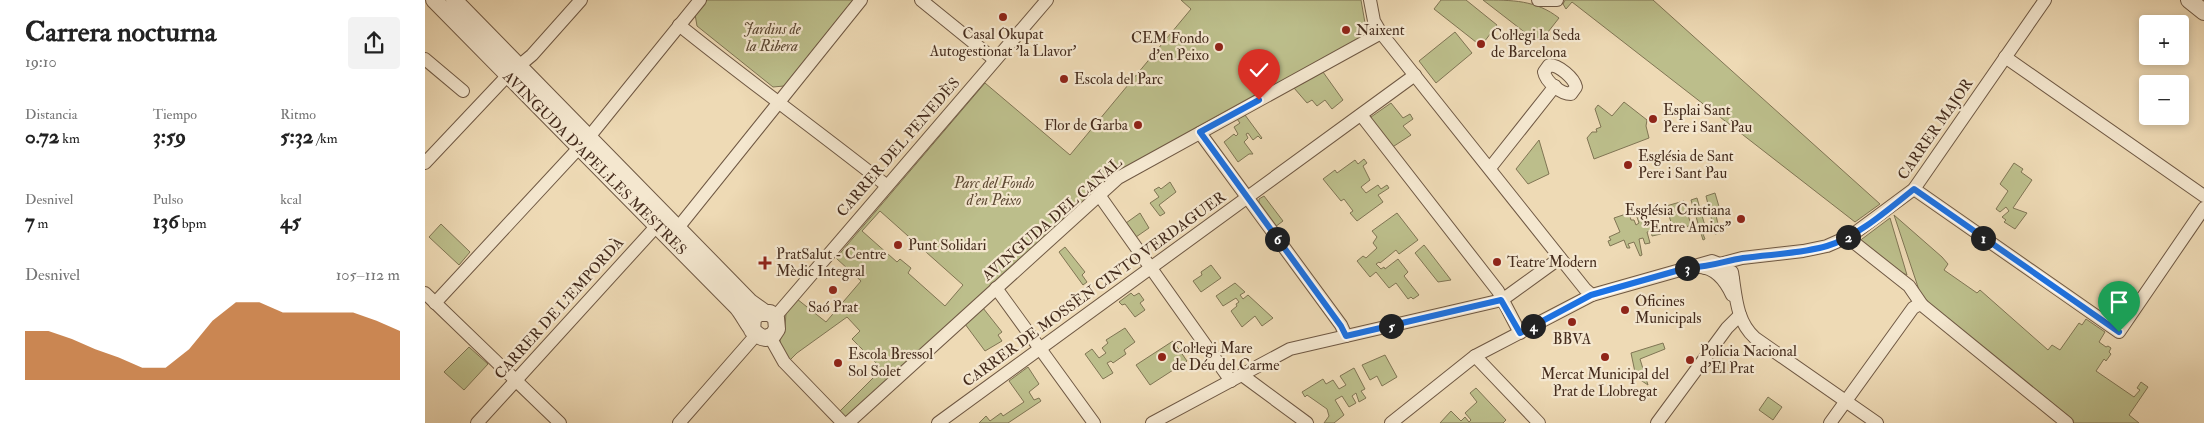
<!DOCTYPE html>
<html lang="es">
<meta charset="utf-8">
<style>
body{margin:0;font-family:"IM FELL Double Pica",serif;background:#f2f2f2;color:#222;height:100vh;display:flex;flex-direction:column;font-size:19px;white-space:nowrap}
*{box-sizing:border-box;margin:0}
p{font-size:16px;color:#767676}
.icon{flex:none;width:28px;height:28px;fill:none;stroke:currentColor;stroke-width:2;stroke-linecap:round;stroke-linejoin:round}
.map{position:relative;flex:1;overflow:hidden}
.side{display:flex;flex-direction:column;background:#fff;width:425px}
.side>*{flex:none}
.tools{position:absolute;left:1714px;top:15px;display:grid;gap:10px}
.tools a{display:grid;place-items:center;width:50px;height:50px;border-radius:5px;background:#fff;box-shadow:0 2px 8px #0003;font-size:25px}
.pin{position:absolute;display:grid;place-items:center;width:42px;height:42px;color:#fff;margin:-51px -21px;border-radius:50% 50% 50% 0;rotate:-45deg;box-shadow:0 0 5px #0007}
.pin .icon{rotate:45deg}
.km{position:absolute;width:25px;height:25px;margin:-12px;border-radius:50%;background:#222;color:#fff;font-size:14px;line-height:25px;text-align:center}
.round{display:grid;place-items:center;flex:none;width:52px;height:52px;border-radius:5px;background:#f2f2f2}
.overview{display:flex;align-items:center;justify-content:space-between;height:85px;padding:0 25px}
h1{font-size:28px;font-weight:700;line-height:38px}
.metrics{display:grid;grid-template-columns:repeat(3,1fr);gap:8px;height:85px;padding:5px 25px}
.metrics div{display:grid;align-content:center}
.metrics b{font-size:21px;font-weight:700}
.metrics small{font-size:14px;font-weight:400}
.metrics p{font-size:14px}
.chart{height:140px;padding:10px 25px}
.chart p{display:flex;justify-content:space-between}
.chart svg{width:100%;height:90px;margin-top:5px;fill:#b45309;opacity:.7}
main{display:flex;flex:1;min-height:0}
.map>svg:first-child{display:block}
</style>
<main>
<section class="side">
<div class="overview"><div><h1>Carrera nocturna</h1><p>19:10</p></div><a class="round"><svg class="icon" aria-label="share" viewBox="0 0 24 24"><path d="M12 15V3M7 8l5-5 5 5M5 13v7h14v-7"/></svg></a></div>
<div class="metrics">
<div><p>Distancia</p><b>0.72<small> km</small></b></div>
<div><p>Tiempo</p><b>3:59</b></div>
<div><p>Ritmo</p><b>5:32<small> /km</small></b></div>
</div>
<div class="metrics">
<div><p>Desnivel</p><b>7<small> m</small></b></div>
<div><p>Pulso</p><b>136<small> bpm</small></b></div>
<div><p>kcal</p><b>45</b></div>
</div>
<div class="chart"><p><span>Desnivel</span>105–112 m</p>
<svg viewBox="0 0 160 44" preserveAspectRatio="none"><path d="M0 44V20L10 20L20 24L30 29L40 33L50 38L60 38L70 29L80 15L90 6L100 6L110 11L120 11L130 11L140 11L150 15L160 20V44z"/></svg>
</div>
</section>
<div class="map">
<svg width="1779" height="423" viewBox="0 0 1779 423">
<rect width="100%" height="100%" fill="#eedab5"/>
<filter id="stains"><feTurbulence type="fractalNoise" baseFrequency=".004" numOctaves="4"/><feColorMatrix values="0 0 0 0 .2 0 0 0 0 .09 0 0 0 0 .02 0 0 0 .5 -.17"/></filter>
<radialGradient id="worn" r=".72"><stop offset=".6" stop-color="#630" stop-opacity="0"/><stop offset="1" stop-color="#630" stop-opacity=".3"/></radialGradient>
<!-- green -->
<g fill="#bcbe8b" stroke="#807554" fill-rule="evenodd">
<polygon points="282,0 428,0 359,86 348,87 272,26 270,14"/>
<path d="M756 0H936L940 23 951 40 711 170 426 423 414 412 457 369 427 339 435 331 422 317 372 353 363 362 357 354 355 340 360 329 361 312 372 299 401 322 436 281 411 258 560 83 645 155 766 9ZM455 211 538 285 520 306 483 273 486 268 475 259 472 262 437 231Z"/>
<polygon points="1016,0 1041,0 1072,25 1056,46 1009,9"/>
<path d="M1058 0C1087 0 1111 0 1134 18L1123 32H1118L1111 41Z"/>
<polygon points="1140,0 1228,0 1455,204 1430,222 1147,2 1141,9 1138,4"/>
<polygon points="1030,32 1047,53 1011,83 994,61"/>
<polygon points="898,72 918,100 907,109 900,100 892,106 887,100 882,103 869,88"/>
<polygon points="1199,102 1222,120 1221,126 1224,138 1169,159 1162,138 1167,132 1172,132 1171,129 1176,127 1170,109 1173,105 1187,116"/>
<polygon points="966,103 978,118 985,114 988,119 978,126 986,135 966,148 946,122 946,117"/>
<polygon points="820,115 837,138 836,139 833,136 828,140 823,133 821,134 823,138 819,142 828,154 824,154 813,162 799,142 809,134 811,136 813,134 809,127 815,123 812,119"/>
<polygon points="1114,140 1124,174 1103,184 1091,169"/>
<polygon points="939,159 942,163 938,166 945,180 936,187 941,193 953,185 956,189 962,185 964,188 953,195 958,202 932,221 925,213 928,211 919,199 916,201 898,179 910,170 912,173 930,160 933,164"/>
<polygon points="1589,163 1598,169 1596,172 1607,180 1588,208 1602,213 1590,229 1579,222 1581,220 1577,217 1584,211 1581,207 1575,212 1571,209 1583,191 1575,184"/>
<polygon points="745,182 751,192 734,205 740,213 735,216 725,203 734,197 729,190 734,187 736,189"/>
<polygon points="1290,193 1295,210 1290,211 1295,233 1290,234 1281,196"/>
<polygon points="839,196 858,221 850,227 834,204 834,199"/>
<polygon points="1272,198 1282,233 1278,234 1280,239 1278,240 1266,200"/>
<polygon points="1259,201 1266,225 1258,228 1257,225 1252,227 1253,231 1249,232 1241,206"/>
<polygon points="1220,212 1223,221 1231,219 1236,234 1227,236 1226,231 1222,232 1225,243 1220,244 1218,238 1214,239 1217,255 1215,256 1209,242 1203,244 1205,248 1202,248 1199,240 1185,246 1183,241 1186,240 1184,237 1195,232 1189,218 1204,213 1206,220 1209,220 1211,225 1214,223 1211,214"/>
<polygon points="715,213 724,228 711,237 701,223"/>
<polygon points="972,213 993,240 974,254 971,250 955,263 954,262 951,264 956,269 959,267 960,269 973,259 983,272 979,276 994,295 988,299 986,297 983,299 971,283 964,288 951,272 945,277 932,261 938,256 941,258 952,248 948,243 952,237 947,231"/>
<polygon points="1469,215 1517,257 1523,264 1519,270 1552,293 1555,290 1623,350 1627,345 1635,350 1654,323 1657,325 1661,319 1680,332 1674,342 1681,347 1683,346 1686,348 1684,352 1686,354 1681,361 1679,359 1671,371 1709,397 1715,390 1712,388 1716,382 1723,387 1704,415 1714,423 1647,423 1498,302"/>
<polygon points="1465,218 1482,275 1470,269 1433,242"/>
<polygon points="16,224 45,252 34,265 4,237"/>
<polygon points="999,245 1003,250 1026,280 1013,282 990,253"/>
<polygon points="640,247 660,272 657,275 662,282 658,285 634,252"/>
<polygon points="786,265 796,278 776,292 768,281 777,275 776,272"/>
<polygon points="810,283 820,292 815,295 818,299 823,295 848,318 837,326 830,316 817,327 806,311 812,306 811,304 814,302 811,298 798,306 791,296"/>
<polygon points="706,293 709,296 714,293 719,300 715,303 720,310 710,317 700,304 697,305 694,302"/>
<polygon points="558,308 577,332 573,335 577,341 560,351 540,324"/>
<polygon points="700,328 710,342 699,350 701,354 688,363 686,361 682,363 688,373 678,379 660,354 667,349 674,358 681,353 677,348 683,343 681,340"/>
<polygon points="748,341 762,361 725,385 711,365"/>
<polygon points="1238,343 1240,349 1215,359 1223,385 1211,377 1206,353"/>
<polygon points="44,347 63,364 39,390 19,372"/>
<polygon points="960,355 972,377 957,386 952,376 945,380 937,365"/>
<polygon points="603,367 614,384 604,392 609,400 614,398 616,401 583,423 554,423 561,416 565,421 576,413 578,416 599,402 584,381"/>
<polygon points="929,368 940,389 936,391 941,398 934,402 931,393 927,396 931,403 924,407 917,396 910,400 919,415 909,423 899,423 904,416 902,409 882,395 880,397 877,392 898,379 901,384 908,380 914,389 921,385 915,376"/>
<polygon points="1051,388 1081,420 1078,423 1015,423 1026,411 1036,421 1040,417 1044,422 1046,420 1040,413 1052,402 1045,393"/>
<polygon points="1343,397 1357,407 1348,420 1334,410"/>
</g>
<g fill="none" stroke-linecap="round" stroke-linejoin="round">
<!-- minor casing -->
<g stroke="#6f5843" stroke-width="14">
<g id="minor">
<polyline points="496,0 570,60"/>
<polyline points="945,0 949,21 956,33 1160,289 1167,295"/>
<polyline points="1113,0 1132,0"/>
<path d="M254 25C322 80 393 131 461 185"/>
<polyline points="1580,57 1779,196"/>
<polyline points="0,59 38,91"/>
<path d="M1124 65C1134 65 1149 78 1151 87L1146 94C1136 94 1121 82 1119 72Z"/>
<polyline points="936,115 1073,291 1095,333"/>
<polyline points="775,133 916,325 921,336"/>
<polyline points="0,163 83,75 107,55 156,0"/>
<polyline points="1065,168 1130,86"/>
<polyline points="1489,189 1694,332 1779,208"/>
<polyline points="674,195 806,381"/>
<polyline points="248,234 436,0"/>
<polyline points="1422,237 1484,286 1497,305"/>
<path d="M1275 267C1291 268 1301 282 1307 295"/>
<polyline points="1280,268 1317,258 1378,251 1402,246 1427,235 1489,189 1620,0"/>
<path d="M1307 272C1311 296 1311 321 1330 338L1452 423"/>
<polyline points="571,288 669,423"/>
<polyline points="0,293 135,423"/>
<polyline points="10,303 164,137 275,0"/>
<polyline points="350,317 622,0"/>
<polyline points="345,337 359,362 418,423"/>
<polyline points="1050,356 1114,423"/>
<polyline points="817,375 882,423"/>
<polyline points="52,423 237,220"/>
<polyline points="254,423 331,335"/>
<polyline points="423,423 693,178 956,33"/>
<polyline points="513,423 990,75"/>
<polyline points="727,423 865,349 1077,300 1135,258"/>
<polyline points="966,423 1050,356 1167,295 1287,261 1300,266 1308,279"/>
<polyline points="1232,423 1302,328 1315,315"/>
<polyline points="1405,423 1488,308 1493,305 1497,305 1642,423"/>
</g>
</g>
<!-- tertiary casing -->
<g stroke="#6f5843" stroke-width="18">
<g id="tertiary">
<path d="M9 0 312 307C321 317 327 337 341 338L348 335 352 329 351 318 345 313H334L328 318 327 330"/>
<polyline points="29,0 325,302 339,312"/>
<polyline points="1764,0 1779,12"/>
</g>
</g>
<!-- minor -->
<use href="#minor" stroke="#f4e7cf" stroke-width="12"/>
<!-- tertiary -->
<use href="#tertiary" stroke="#f4e7cf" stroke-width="16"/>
</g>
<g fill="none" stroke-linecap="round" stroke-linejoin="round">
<!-- route casing -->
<g stroke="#fff" stroke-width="10">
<path id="route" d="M834 100 775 132 916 326 921 336 1076 300 1095 333 1166 295 1265 267C1283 268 1299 261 1318 258 1346 254 1375 254 1402 246 1431 238 1465 208 1489 189L1694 332"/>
</g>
<!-- route -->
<use href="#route" stroke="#1a73e8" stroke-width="6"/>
</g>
<!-- markers -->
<g fill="#8f2418" stroke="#f4e7cf" stroke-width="2">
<circle cx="578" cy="17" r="5"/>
<circle cx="921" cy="30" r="5"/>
<circle cx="1056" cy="44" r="5"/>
<circle cx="794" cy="47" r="5"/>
<circle cx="639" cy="79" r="5"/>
<circle cx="1228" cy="119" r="5"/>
<circle cx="713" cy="125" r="5"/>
<circle cx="1203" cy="165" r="5"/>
<circle cx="1316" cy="219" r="5"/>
<circle cx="473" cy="245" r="5"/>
<circle cx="1072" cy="262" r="5"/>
<path d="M337.5 255.5h5v5h5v5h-5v5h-5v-5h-5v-5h5z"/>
<circle cx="408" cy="290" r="5"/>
<circle cx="1200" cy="310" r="5"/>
<circle cx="1147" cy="322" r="5"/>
<circle cx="737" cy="357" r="5"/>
<circle cx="1180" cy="357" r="5"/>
<circle cx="1265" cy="360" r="5"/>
<circle cx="413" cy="363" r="5"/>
</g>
<g text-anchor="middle" stroke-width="4.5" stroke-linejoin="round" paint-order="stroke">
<!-- park labels -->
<g font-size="15" font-style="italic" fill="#5d4933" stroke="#f4e7cf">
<text x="347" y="34">Jardins de<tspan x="347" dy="17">la Ribera</tspan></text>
<text x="569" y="188">Parc del Fondo<tspan x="569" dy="17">d'en Peixo</tspan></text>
</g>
<!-- poi labels -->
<g font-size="15" fill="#452c1d" stroke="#f4e7cf" text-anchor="start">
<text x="931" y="35">Naixent</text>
<text x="578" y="39" text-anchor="middle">Casal Okupat<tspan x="578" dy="17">Autogestionat 'la Llavor'</tspan></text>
<text x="1066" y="40">Col·legi la Seda<tspan x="1066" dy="17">de Barcelona</tspan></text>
<text x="784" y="43" text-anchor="end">CEM Fondo<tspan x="784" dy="17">d'en Peixo</tspan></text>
<text x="649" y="84">Escola del Parc</text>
<text x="1238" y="115">Esplai Sant<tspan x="1238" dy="17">Pere i Sant Pau</tspan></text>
<text x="703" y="130" text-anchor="end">Flor de Garba</text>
<text x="1213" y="161">Església de Sant<tspan x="1213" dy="17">Pere i Sant Pau</tspan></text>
<text x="1306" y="215" text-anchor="end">Església Cristiana<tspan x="1306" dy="17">"Entre Amics"</tspan></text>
<text x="483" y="250">Punt Solidari</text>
<text x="351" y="259">PratSalut - Centre<tspan x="351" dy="17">Mèdic Integral</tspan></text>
<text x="1082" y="267">Teatre Modern</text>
<text x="1210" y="306">Oficines<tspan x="1210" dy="17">Municipals</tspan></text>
<text x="408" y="312" text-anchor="middle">Saó Prat</text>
<text x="1147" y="344" text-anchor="middle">BBVA</text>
<text x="747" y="353">Col·legi Mare<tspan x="747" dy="17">de Déu del Carme</tspan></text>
<text x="1275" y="356">Policia Nacional<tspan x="1275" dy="17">d'El Prat</tspan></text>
<text x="423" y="359">Escola Bressol<tspan x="423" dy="17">Sol Solet</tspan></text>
<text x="1180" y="379" text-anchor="middle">Mercat Municipal del<tspan x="1180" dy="17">Prat de Llobregat</tspan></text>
</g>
<!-- street labels -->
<g font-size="15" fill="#452c1d" stroke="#f4e7cf">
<text transform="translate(1510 129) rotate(-55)" y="5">CARRER MAJOR</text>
<text transform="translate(473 147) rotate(-49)" y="5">CARRER DEL PENEDÈS</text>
<text transform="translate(170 163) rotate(45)" y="5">AVINGUDA D'APEL·LES MESTRES</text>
<text transform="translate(627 219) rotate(-41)" y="5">AVINGUDA DEL CANAL</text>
<text transform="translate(669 289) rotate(-36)" y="5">CARRER DE MOSSÈN CINTO VERDAGUER</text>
<text transform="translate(134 308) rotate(-48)" y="5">CARRER DE L'EMPORDÀ</text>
</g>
</g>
<rect width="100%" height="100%" filter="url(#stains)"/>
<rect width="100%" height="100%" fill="url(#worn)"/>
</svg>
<div class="tools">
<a>+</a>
<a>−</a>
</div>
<div class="pin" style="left:1694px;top:332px;background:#1e9e55"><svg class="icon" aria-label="arrive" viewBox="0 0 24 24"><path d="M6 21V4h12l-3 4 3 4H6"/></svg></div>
<div class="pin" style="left:834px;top:100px;background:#d93025"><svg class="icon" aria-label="check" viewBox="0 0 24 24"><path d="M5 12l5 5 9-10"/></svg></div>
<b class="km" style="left:1558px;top:238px">1</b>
<b class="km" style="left:1423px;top:237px">2</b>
<b class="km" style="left:1262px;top:268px">3</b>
<b class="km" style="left:1108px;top:326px">4</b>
<b class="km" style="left:966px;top:326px">5</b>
<b class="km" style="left:852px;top:239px">6</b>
</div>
</main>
